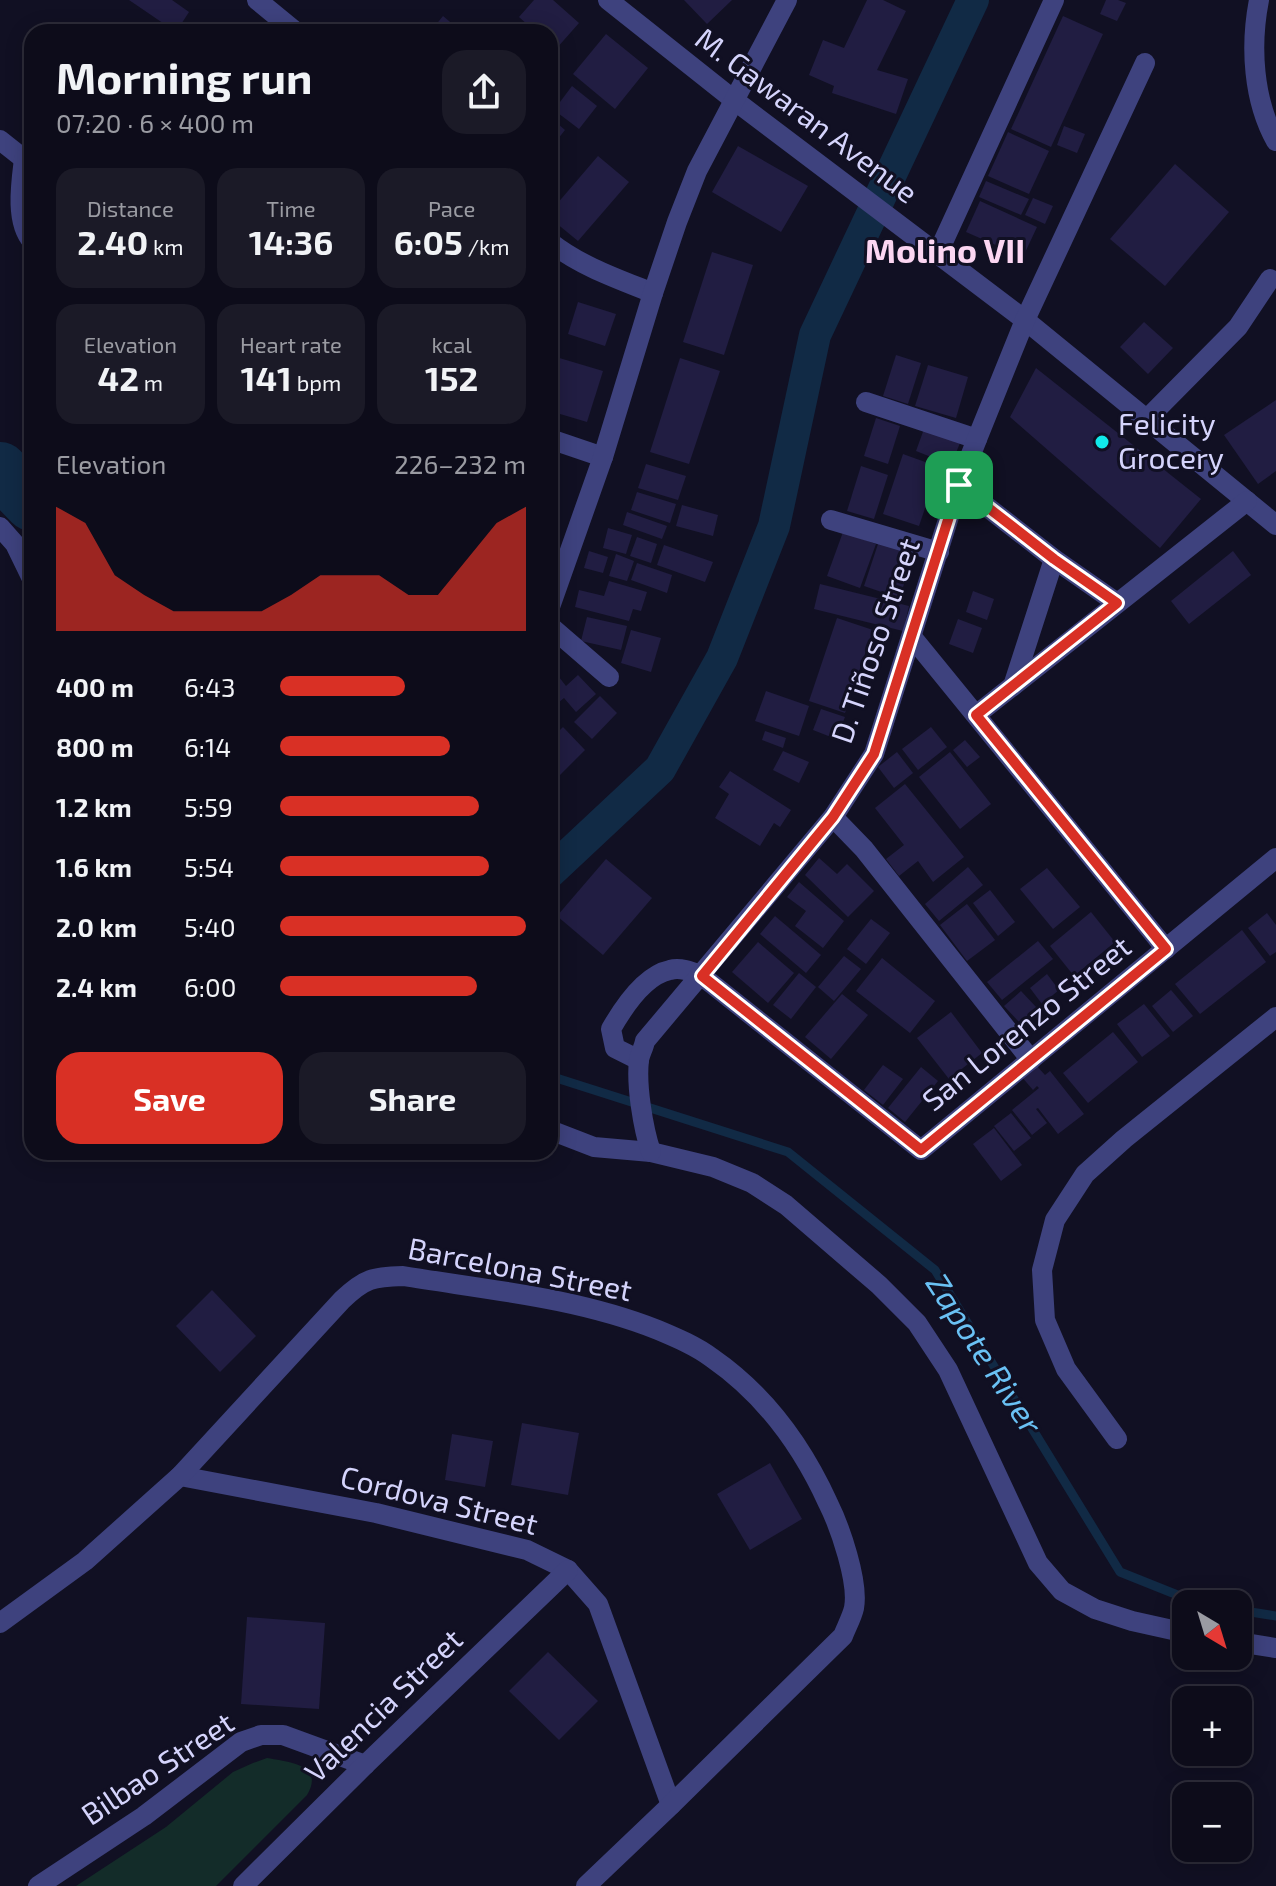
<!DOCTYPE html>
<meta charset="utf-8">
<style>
body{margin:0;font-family:"Exo 2",sans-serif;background:#1b1a27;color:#f1f3f6;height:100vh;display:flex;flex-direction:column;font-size:30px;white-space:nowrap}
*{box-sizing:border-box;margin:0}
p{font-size:26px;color:#9a9ba2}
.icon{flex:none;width:44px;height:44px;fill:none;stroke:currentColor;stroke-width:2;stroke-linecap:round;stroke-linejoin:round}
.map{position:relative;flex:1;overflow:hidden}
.drawer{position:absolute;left:24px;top:24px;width:534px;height:1136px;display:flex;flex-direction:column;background:#0d0c1a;border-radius:24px;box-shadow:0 4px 20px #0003,0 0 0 2px #2d2c39}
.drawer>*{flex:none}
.needle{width:52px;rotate:142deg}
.buttons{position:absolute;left:1172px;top:1590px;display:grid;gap:16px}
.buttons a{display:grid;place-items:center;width:80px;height:80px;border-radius:16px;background:#0d0c1a;box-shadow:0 4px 20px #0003,0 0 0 2px #2d2c39;font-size:40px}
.pin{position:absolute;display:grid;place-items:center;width:68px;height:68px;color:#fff;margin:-34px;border-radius:16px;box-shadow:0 4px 12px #0006}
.round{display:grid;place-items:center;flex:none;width:84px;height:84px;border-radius:24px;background:#1b1a27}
.overview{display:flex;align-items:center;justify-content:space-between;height:136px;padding:0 32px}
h1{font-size:44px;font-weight:700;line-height:60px}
.metrics{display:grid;grid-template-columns:repeat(3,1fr);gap:12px;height:136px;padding:8px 32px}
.metrics div{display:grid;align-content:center;border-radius:20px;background:#1b1a27;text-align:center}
.metrics b{font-size:34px;font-weight:700}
.metrics small{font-size:22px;font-weight:400}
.metrics p{font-size:22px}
.chart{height:224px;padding:16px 32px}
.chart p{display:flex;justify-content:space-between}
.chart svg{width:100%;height:144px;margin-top:8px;fill:#d93025;opacity:.7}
.primary-button{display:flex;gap:16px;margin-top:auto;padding:16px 32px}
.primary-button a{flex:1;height:92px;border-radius:24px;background:#d93025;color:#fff;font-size:32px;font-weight:700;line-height:92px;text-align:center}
.primary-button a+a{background:#1b1a27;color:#f1f3f6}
ul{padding:0 32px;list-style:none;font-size:26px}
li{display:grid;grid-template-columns:128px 96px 1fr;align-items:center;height:60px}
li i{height:20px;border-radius:10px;background:#d93025}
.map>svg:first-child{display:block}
</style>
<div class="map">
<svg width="1276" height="1886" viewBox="0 0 1276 1886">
<rect width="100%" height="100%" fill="#111023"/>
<!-- green -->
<path fill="#132c29" d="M267 1758C289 1762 325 1765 307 1795L216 1886H76L166 1827 233 1772 253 1763Z"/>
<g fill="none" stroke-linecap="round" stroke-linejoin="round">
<!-- stream -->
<g stroke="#112a45" stroke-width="9">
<polyline points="550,1076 788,1152 935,1270 1120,1572 1200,1604"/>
<polyline points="1238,1610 1276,1616"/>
</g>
<!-- canal -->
<polyline stroke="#112a45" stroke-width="32" points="550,872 660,769 722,658 774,526 815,335 973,0"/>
<!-- river -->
<polyline stroke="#112a45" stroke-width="56" points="0,470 32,503"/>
</g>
<!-- building -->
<g fill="#211d42">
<polygon points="129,0 172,0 189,12 176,32"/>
<polygon points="534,0 553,0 579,23 556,49 550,44 550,32 536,32 519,17"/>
<polygon points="684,0 732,0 707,24"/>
<polygon points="867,0 883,0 906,11 877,70 908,79 896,114 832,93 834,86 809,75 823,40 844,48"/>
<polygon points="1106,0 1118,0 1126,3 1117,21 1100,14"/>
<polygon points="443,16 462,32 430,32"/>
<polygon points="1063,16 1103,34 1051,147 1011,129"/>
<polygon points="606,34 648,68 615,109 573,74"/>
<polygon points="572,86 597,106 579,129 554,110"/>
<polygon points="550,117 565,130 550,149"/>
<polygon points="1064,126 1085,134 1077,153 1057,145"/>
<polygon points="1008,132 1049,151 1029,194 988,176"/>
<polygon points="738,146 808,186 781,232 712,192"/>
<polygon points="598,156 629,182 578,241 550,218 550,212"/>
<polygon points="1175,164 1229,212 1165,286 1110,239"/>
<polygon points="986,181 1029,199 1021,215 979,197"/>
<polygon points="1033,198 1053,206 1045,224 1025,215"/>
<polygon points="980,201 1037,227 1023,257 966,232"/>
<polygon points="712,252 753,265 724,355 683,342"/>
<polygon points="578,302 616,314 605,346 568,334"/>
<polygon points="1144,322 1173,348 1148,374 1120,347"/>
<polygon points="896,355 921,363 908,404 883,396"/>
<polygon points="556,357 603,371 587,422 550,411 550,375"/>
<polygon points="680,358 720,371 689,464 650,452"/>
<polygon points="928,365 968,377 956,418 915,406"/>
<polygon points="1036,368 1201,499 1160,548 1010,417"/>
<polygon points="1276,400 1276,471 1258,484 1224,435"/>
<polygon points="876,418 900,426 888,464 864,456"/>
<polygon points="924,429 960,443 951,465 916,451"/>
<polygon points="903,454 939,467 919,526 883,514"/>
<polygon points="646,464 686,476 678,500 638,488"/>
<polygon points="861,466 888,475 874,519 847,511"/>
<polygon points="637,492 676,504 670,523 631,510"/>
<polygon points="682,505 718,515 713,536 676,526"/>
<polygon points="627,512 667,526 662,539 623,525"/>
<polygon points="608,528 632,535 626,554 603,548"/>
<polygon points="843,532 876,544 860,588 827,576"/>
<polygon points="637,537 657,544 651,563 630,556"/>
<polygon points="879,541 915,554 899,598 864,586"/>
<polygon points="664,545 713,562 705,582 657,565"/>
<polygon points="589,551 608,557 603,573 584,568"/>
<polygon points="1233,551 1251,575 1189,624 1171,601"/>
<polygon points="616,554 634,561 627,581 609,576"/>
<polygon points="637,563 672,575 667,593 631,580"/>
<polygon points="609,581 647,592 641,611 633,609 629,621 575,607 579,590 604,596"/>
<polygon points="820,584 909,606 903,631 814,609"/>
<polygon points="973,591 994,599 987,620 966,612"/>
<polygon points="587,617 627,626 621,650 581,641"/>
<polygon points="837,618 873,630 845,713 809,701"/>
<polygon points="958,619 982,628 973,653 949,644"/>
<polygon points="631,630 661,638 651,672 621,663"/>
<polygon points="555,672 566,686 578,675 596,694 576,712 564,698 553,707 550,703 550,675"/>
<polygon points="766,691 809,706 799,736 755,721"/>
<polygon points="600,696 617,713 592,739 574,722"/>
<polygon points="821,709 845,717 836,739 813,730"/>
<polygon points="563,727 585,750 553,782 550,779 550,740"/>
<polygon points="931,727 947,747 918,770 902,749"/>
<polygon points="765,731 786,738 783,748 762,740"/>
<polygon points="965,740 980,757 967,767 953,750"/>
<polygon points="783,751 809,762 799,783 773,770"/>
<polygon points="897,752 913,773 894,788 878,767"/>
<polygon points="950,752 991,804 960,829 919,777"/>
<polygon points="730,771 791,810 780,827 774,823 760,846 715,818 729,794 719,787"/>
<polygon points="905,784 964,857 933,882 918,861 899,876 886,859 904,845 875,808"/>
<polygon points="819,858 837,874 847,864 874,891 848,917 805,875"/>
<polygon points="606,859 652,898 603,955 557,916"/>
<polygon points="968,867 983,885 939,921 925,904"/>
<polygon points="1047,868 1080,907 1053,929 1020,889"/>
<polygon points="799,882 844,921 823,948 795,926 806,911 787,897"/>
<polygon points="990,890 1015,922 998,936 973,903"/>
<polygon points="967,904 995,940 967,961 940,925"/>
<polygon points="1091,912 1115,942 1074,976 1050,946"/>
<polygon points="1267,913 1276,925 1276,952 1270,956 1248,928"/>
<polygon points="775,916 821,955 806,973 760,934"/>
<polygon points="871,919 890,933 866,964 847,949"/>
<polygon points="1242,930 1266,962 1200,1014 1175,984"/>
<polygon points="1038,941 1053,959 1002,1000 987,982"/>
<polygon points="758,942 794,973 768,1003 732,972"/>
<polygon points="844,956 861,969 834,1001 818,987"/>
<polygon points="882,958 935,1001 910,1033 856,991"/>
<polygon points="799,973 816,987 791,1019 773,1005"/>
<polygon points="1047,974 1059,990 1042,1004 1030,988"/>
<polygon points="1171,990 1193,1016 1173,1032 1152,1006"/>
<polygon points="1021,991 1037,1008 1020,1023 1004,1006"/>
<polygon points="842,994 868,1015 831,1059 805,1037"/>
<polygon points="1144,1004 1170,1036 1142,1057 1117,1024"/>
<polygon points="951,1012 982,1053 949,1079 917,1038"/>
<polygon points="1113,1032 1138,1062 1088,1103 1063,1073"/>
<polygon points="1035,1064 1045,1075 1050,1071 1084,1114 1058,1134 1038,1108 1036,1109 1047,1123 1032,1135 1012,1110 1039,1088 1037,1086 1033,1090 1021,1076"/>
<polygon points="883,1065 903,1079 883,1105 864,1090"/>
<polygon points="921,1067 938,1081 905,1122 888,1108"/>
<polygon points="1011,1113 1031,1138 1014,1151 994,1126"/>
<polygon points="994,1128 1022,1165 1001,1181 973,1144"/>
<polygon points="212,1290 256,1336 220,1372 176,1326"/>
<polygon points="522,1423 579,1433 568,1495 511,1485"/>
<polygon points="452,1434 493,1441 485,1487 445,1480"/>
<polygon points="770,1463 802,1519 750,1550 717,1494"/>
<polygon points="247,1617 325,1623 319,1709 241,1704"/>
<polygon points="548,1652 598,1701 559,1740 509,1691"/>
</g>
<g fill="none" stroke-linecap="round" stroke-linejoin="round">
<!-- minor -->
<g stroke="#3e427e" stroke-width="20">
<polyline points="257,0 296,32"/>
<polyline points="608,0 734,100 1025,320 1276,525"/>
<path d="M1259 0C1250 46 1253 100 1276 141"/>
<polyline points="0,140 24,159"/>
<path d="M24 159C21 183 15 222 32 241"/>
<path d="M550 242C580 266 618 279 653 293"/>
<polyline points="938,253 1054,0"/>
<polyline points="866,402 977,439"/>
<polyline points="1146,420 1238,327 1270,279"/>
<polyline points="550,439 603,457"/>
<polyline points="959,485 1054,559 1117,603"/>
<polyline points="831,520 939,552"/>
<polyline points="0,527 15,544 32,579"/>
<polyline points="550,607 603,457 653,293 677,222 697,171 787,0"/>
<polyline points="550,626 609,677"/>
<polyline points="912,637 1166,949"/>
<polyline points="1013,686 1054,559"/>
<polyline points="976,715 1247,501"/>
<polyline points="833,817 864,849 1031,1060"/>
<path d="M639 1060 615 1048 611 1029C623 1008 645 975 670 970 681 967 692 972 702 976L921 1150 1276 858"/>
<polyline points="550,1130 594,1147 651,1152 713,1167 752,1183 786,1205 879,1285 917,1323 948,1370 1038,1563 1062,1591 1095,1609 1132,1621 1186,1633"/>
<path d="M651 1152C643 1128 636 1085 639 1060 640 1054 644 1047 645 1041L833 817 874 754 959 485 977 439 1025 320 1145 63"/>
<polyline points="1117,1439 1066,1369 1045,1320 1042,1270 1055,1220 1085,1174 1124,1139 1276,1017"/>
<polyline points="180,1476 376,1513 527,1550 568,1570 598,1604 671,1805"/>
<path d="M0 1623 85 1561 180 1476 342 1300C365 1278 373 1277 403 1276 489 1290 578 1298 658 1330 677 1338 696 1346 712 1358 764 1394 802 1446 828 1503 840 1527 859 1582 854 1608 852 1617 846 1628 843 1636L671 1805 586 1886"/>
<polyline points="1238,1642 1276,1648"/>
<polyline points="38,1886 144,1816 241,1742 261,1735 283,1735 365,1765"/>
<polyline points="243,1886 365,1765 568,1570"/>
</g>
</g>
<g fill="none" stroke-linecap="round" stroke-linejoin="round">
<!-- route casing -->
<g stroke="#fff" stroke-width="16">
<polygon id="route" points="959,485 1054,559 1117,603 976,715 1166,949 921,1150 702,976 833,817 874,754"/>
</g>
<!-- route -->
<use href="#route" stroke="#d93025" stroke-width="10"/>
</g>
<!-- markers -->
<circle fill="#11eaeb" stroke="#111023" stroke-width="3" cx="1102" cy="442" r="8"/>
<g text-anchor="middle" stroke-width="6" stroke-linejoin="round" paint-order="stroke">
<!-- street labels -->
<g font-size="30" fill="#d5d4fc" stroke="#111023">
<text transform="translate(806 116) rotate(37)" y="10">M. Gawaran Avenue</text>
<text transform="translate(876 641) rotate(-71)" y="10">D. Tiñoso Street</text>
<text transform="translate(1027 1024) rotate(-39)" y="10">San Lorenzo Street</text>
<text transform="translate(520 1270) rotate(11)" y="10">Barcelona Street</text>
<text transform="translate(439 1501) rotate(14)" y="10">Cordova Street</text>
<text transform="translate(384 1706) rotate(-44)" y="10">Valencia Street</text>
<text transform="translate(158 1769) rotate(-34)" y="10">Bilbao Street</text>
</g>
<!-- poi labels -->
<g font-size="30" fill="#d5d4fc" stroke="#111023" text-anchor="start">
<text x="1118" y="435">Felicity<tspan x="1118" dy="34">Grocery</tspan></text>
</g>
<!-- water labels -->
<g font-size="32" font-style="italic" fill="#6ac1f4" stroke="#111023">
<text transform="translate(984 1354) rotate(57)" y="11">Zapote River</text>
</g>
<!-- quarter labels -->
<g font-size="34" font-weight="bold" fill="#fcd6f2" stroke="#111023">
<text x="945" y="263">Molino VII</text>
</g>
</g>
</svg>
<div class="buttons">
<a><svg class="needle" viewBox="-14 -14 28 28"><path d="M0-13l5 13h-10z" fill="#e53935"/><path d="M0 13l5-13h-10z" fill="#9a9ba2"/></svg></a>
<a>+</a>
<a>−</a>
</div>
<div class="pin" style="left:959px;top:485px;background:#1e9e55"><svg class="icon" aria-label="arrive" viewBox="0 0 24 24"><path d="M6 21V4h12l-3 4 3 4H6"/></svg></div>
<section class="drawer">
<div class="overview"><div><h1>Morning run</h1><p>07:20 · 6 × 400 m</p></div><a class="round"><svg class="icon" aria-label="share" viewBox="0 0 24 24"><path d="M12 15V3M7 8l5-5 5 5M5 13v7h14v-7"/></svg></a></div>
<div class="metrics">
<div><p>Distance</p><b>2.40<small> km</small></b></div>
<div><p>Time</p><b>14:36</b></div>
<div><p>Pace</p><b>6:05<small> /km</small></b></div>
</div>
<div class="metrics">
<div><p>Elevation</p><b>42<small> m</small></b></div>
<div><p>Heart rate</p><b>141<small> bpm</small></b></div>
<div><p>kcal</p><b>152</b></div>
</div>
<div class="chart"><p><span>Elevation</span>226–232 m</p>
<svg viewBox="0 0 160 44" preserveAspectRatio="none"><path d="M0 44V6L10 11L20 27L30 33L40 38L50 38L60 38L70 38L80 33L90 27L100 27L110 27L120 33L130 33L140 22L150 11L160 6V44z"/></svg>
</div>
<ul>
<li><b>400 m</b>6:43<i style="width:51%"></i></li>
<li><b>800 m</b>6:14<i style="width:69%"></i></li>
<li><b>1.2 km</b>5:59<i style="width:81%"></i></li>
<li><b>1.6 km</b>5:54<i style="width:85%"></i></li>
<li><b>2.0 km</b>5:40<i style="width:100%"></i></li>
<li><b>2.4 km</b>6:00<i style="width:80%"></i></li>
</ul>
<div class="primary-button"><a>Save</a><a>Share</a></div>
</section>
</div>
